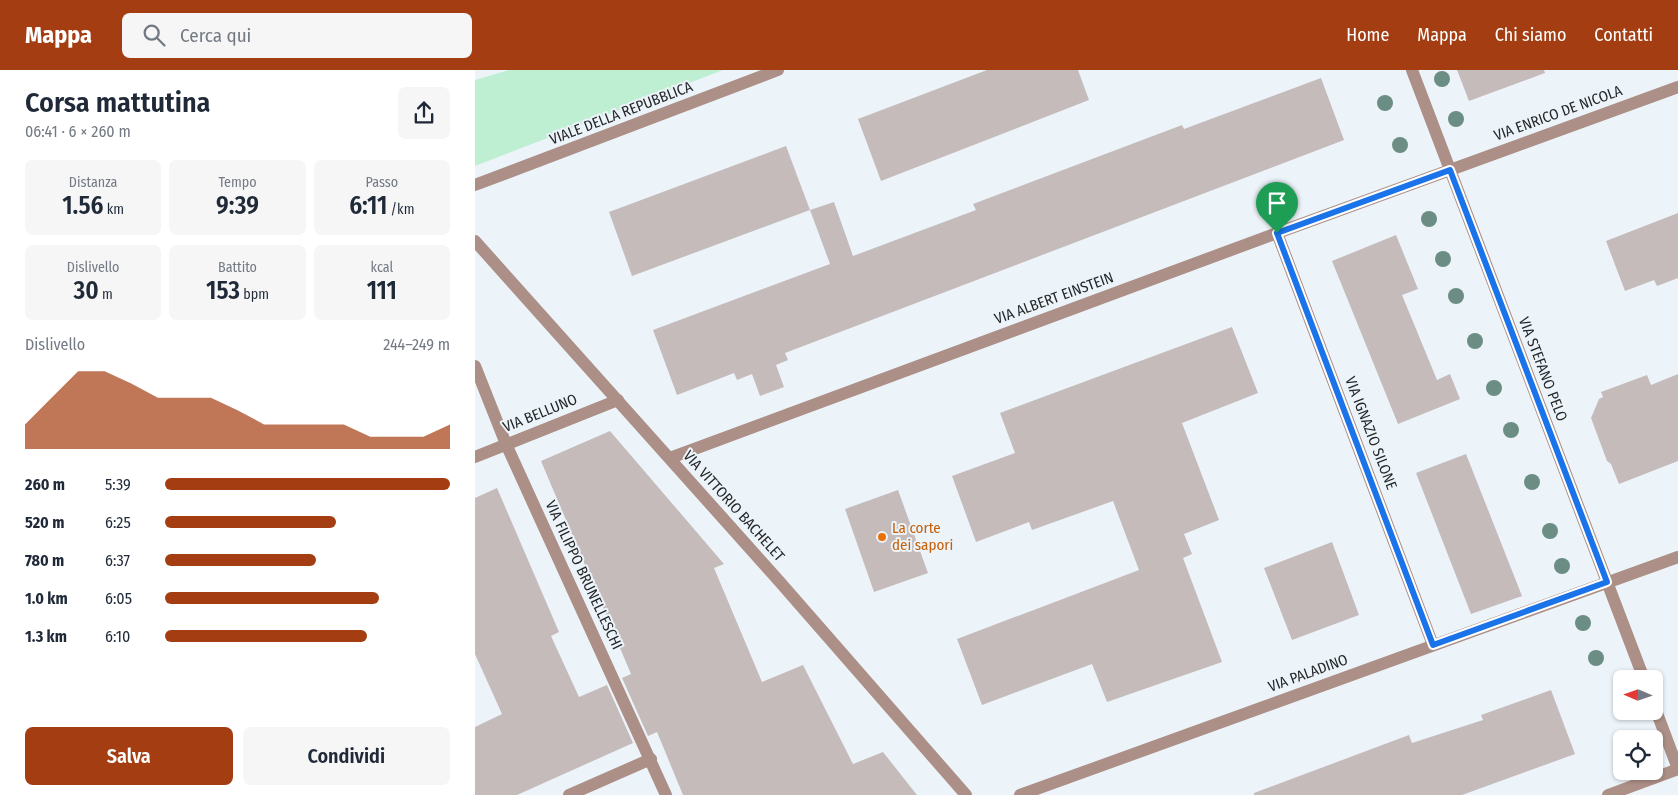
<!DOCTYPE html>
<html lang="it">
<meta charset="utf-8">
<style>
body{margin:0;font-family:"Fira Sans Condensed",sans-serif;background:#f6f6f7;color:#1f2937;height:100vh;display:flex;flex-direction:column;font-size:19px;white-space:nowrap}
*{box-sizing:border-box;margin:0}
p{font-size:16px;color:#747a83}
.icon{flex:none;width:28px;height:28px;fill:none;stroke:currentColor;stroke-width:2;stroke-linecap:round;stroke-linejoin:round}
.map{position:relative;flex:1;overflow:hidden}
.drawer{display:flex;flex-direction:column;background:#fff;width:475px}
.drawer>*{flex:none}
.needle{width:32px;rotate:272deg}
.fabs{position:absolute;left:1138px;top:600px;display:grid;gap:10px}
.fabs a{display:grid;place-items:center;width:50px;height:50px;border-radius:8px;background:#fff;box-shadow:0 1px 4px #0004;font-size:25px}
.pin{position:absolute;display:grid;place-items:center;width:42px;height:42px;color:#fff;margin:-51px -21px;border-radius:50% 50% 50% 0;rotate:-45deg;box-shadow:0 0 5px #0007}
.pin .icon{rotate:45deg}
.round{display:grid;place-items:center;flex:none;width:52px;height:52px;border-radius:8px;background:#f6f6f7}
.summary{display:flex;align-items:center;justify-content:space-between;height:85px;padding:0 25px}
h1{font-size:28px;font-weight:600;line-height:38px}
.figures{display:grid;grid-template-columns:repeat(3,1fr);gap:8px;height:85px;padding:5px 25px}
.figures div{display:grid;align-content:center;border-radius:8px;background:#f6f6f7;text-align:center}
.figures b{font-size:25px;font-weight:600}
.figures small{font-size:14px;font-weight:400}
.figures p{font-size:14px}
.chart{height:140px;padding:10px 25px}
.chart p{display:flex;justify-content:space-between}
.chart svg{width:100%;height:90px;margin-top:5px;fill:#a43e12;opacity:.7}
.primary-button{display:flex;gap:10px;margin-top:auto;padding:10px 25px}
.primary-button a{flex:1;height:58px;border-radius:8px;background:#a43e12;color:#fff;font-size:20px;font-weight:600;line-height:58px;text-align:center}
.primary-button a+a{background:#f6f6f7;color:#1f2937}
ul{padding:0 25px;list-style:none;font-size:16px}
li{display:grid;grid-template-columns:80px 60px 1fr;align-items:center;height:38px}
li i{height:12px;border-radius:6px;background:#a43e12}
header{display:flex;align-items:center;gap:30px;box-sizing:border-box;height:70px;padding:0 25px;background:#a43e12;color:#fff}
header strong{font-size:24px}
nav{display:flex;gap:28px;margin-inline-start:auto;font-size:18px}
.search{width:350px;height:45px;background:#f6f6f7;display:flex;align-items:center;gap:12px;box-sizing:border-box;padding:0 18px;border-radius:8px;color:#747a83;font-size:19px}
main{display:flex;flex:1;min-height:0}
.map>svg:first-child{display:block}
</style>
<header>
<strong>Mappa</strong>
<div class="search"><svg class="icon" aria-label="search" viewBox="0 0 24 24"><circle cx="10" cy="10" r="6"/><path d="M15 15l6 6"/></svg>Cerca qui</div>
<nav><a>Home</a><a>Mappa</a><a>Chi siamo</a><a>Contatti</a></nav>
</header>
<main>
<section class="drawer">
<div class="summary"><div><h1>Corsa mattutina</h1><p>06:41 · 6 × 260 m</p></div><a class="round"><svg class="icon" aria-label="share" viewBox="0 0 24 24"><path d="M12 15V3M7 8l5-5 5 5M5 13v7h14v-7"/></svg></a></div>
<div class="figures">
<div><p>Distanza</p><b>1.56<small> km</small></b></div>
<div><p>Tempo</p><b>9:39</b></div>
<div><p>Passo</p><b>6:11<small> /km</small></b></div>
</div>
<div class="figures">
<div><p>Dislivello</p><b>30<small> m</small></b></div>
<div><p>Battito</p><b>153<small> bpm</small></b></div>
<div><p>kcal</p><b>111</b></div>
</div>
<div class="chart"><p><span>Dislivello</span>244–249 m</p>
<svg viewBox="0 0 160 44" preserveAspectRatio="none"><path d="M0 44V32L10 19L20 6L30 6L40 12L50 19L60 19L70 19L80 25L90 32L100 32L110 32L120 32L130 38L140 38L150 38L160 32V44z"/></svg>
</div>
<ul>
<li><b>260 m</b>5:39<i style="width:100%"></i></li>
<li><b>520 m</b>6:25<i style="width:60%"></i></li>
<li><b>780 m</b>6:37<i style="width:53%"></i></li>
<li><b>1.0 km</b>6:05<i style="width:75%"></i></li>
<li><b>1.3 km</b>6:10<i style="width:71%"></i></li>
</ul>
<div class="primary-button"><a>Salva</a><a>Condividi</a></div>
</section>
<div class="map">
<svg width="1203" height="725" viewBox="0 0 1203 725">
<rect width="100%" height="100%" fill="#ecf4fa"/>
<!-- green -->
<polygon fill="#bfefd3" points="34,0 248,0 0,96 0,10"/>
<!-- building -->
<g fill="#c5bbba">
<polygon points="512,0 603,0 614,30 406,111 383,49"/>
<polygon points="982,0 1069,0 1070,3 994,31"/>
<polygon points="846,8 869,70 310,283 313,290 301,295 309,317 285,326 277,304 262,310 259,303 202,325 178,260 355,194 335,140 359,132 378,186 501,140 498,134 707,55 709,59"/>
<polygon points="311,76 335,140 157,206 134,142"/>
<polygon points="1203,143 1203,208 1182,216 1179,210 1150,221 1131,171"/>
<polygon points="921,165 943,219 927,225 962,310 975,304 985,329 923,354 857,191"/>
<polygon points="757,257 783,323 707,353 744,450 709,464 717,484 708,488 747,592 632,632 617,594 507,635 482,569 664,500 638,431 557,460 554,452 501,472 477,406 540,383 525,343"/>
<polygon points="1203,304 1203,391 1144,414 1136,394 1132,391 1116,348 1124,329 1128,327 1126,322 1172,305 1176,315"/>
<polygon points="135,361 249,494 239,498 287,612 328,595 378,694 408,682 442,725 208,725 182,662 173,666 147,608 156,604 66,391"/>
<polygon points="991,384 1047,526 996,544 941,403"/>
<polygon points="22,418 84,562 76,566 104,627 132,615 158,673 42,725 0,725 0,657 27,644 0,584 0,428"/>
<polygon points="423,420 453,503 399,522 370,439"/>
<polygon points="857,472 884,545 817,570 789,498"/>
<polygon points="1076,620 1100,684 987,725 779,725 779,723 934,665 937,673 1008,650 1006,645"/>
</g>
<g fill="none" stroke-linecap="round" stroke-linejoin="round">
<!-- street -->
<g stroke="#ac8f86" stroke-width="12">
<polyline points="937,0 1169,609"/>
<polyline points="0,115 303,0"/>
<polyline points="802,163 958,575"/>
<polyline points="0,171 304,511 491,725"/>
<polyline points="0,296 31,374 191,725"/>
<polyline points="0,387 143,330"/>
<polyline points="195,388 802,163 1203,17"/>
<polyline points="1179,635 1203,699"/>
<polyline points="94,725 176,689"/>
<polyline points="545,725 1203,487"/>
<polyline points="1133,725 1203,699"/>
</g>
</g>
<!-- trees -->
<g fill="#6b8d83">
<circle cx="967" cy="9" r="8"/>
<circle cx="910" cy="33" r="8"/>
<circle cx="981" cy="49" r="8"/>
<circle cx="925" cy="75" r="8"/>
<circle cx="954" cy="149" r="8"/>
<circle cx="968" cy="189" r="8"/>
<circle cx="981" cy="226" r="8"/>
<circle cx="1000" cy="271" r="8"/>
<circle cx="1019" cy="318" r="8"/>
<circle cx="1036" cy="360" r="8"/>
<circle cx="1057" cy="412" r="8"/>
<circle cx="1075" cy="461" r="8"/>
<circle cx="1087" cy="496" r="8"/>
<circle cx="1108" cy="553" r="8"/>
<circle cx="1121" cy="588" r="8"/>
</g>
<g fill="none" stroke-linecap="round" stroke-linejoin="round">
<!-- route casing -->
<g stroke="#fff" stroke-width="10">
<polygon id="route" points="975,100 1132,512 958,575 802,163"/>
</g>
<!-- route -->
<use href="#route" stroke="#1a73e8" stroke-width="6"/>
</g>
<!-- markers -->
<circle fill="#e8710a" stroke="#ecf4fa" stroke-width="2" cx="407" cy="467" r="5"/>
<g text-anchor="middle" stroke-width="4" stroke-linejoin="round" paint-order="stroke">
<!-- street labels -->
<g font-size="15" fill="#242729" stroke="#ecf4fa">
<text transform="translate(146 43) rotate(-21)" y="5">VIALE DELLA REPUBBLICA</text>
<text transform="translate(1083 43) rotate(-20)" y="5">VIA ENRICO DE NICOLA</text>
<text transform="translate(579 228) rotate(-20)" y="5">VIA ALBERT EINSTEIN</text>
<text transform="translate(1068 299) rotate(69)" y="5">VIA STEFANO PELO</text>
<text transform="translate(65 343) rotate(-22)" y="5">VIA BELLUNO</text>
<text transform="translate(896 363) rotate(69)" y="5">VIA IGNAZIO SILONE</text>
<text transform="translate(259 436) rotate(48)" y="5">VIA VITTORIO BACHELET</text>
<text transform="translate(109 505) rotate(65)" y="5">VIA FILIPPO BRUNELLESCHI</text>
<text transform="translate(833 603) rotate(-20)" y="5">VIA PALADINO</text>
</g>
<!-- food labels -->
<g font-size="15" fill="#c56008" stroke="#ecf4fa" text-anchor="start">
<text x="417" y="463">La corte<tspan x="417" dy="17">dei sapori</tspan></text>
</g>
</g>
</svg>
<div class="fabs">
<a><svg class="needle" viewBox="-14 -14 28 28"><path d="M0-13l5 13h-10z" fill="#e53935"/><path d="M0 13l5-13h-10z" fill="#747a83"/></svg></a>
<a><svg class="icon" aria-label="locate" viewBox="0 0 24 24"><circle cx="12" cy="12" r="6"/><path d="M12 2v4M12 18v4M2 12h4M18 12h4"/></svg></a>
</div>
<div class="pin" style="left:802px;top:163px;background:#1e9e55"><svg class="icon" aria-label="arrive" viewBox="0 0 24 24"><path d="M6 21V4h12l-3 4 3 4H6"/></svg></div>
</div>
</main>
